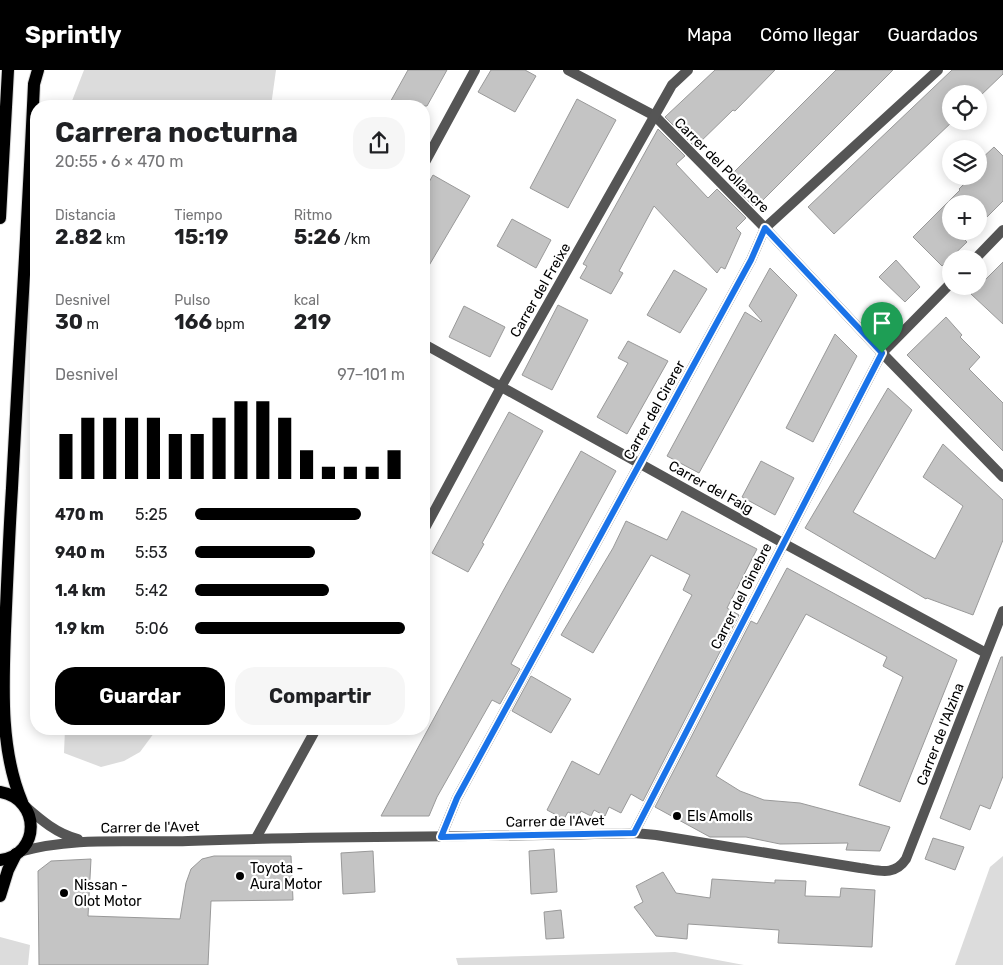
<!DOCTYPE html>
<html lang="es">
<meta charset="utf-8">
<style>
body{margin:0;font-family:Rubik,sans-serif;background:#f6f6f6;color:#202124;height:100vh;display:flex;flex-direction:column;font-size:19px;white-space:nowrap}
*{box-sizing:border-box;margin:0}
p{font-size:16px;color:#757577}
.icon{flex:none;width:28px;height:28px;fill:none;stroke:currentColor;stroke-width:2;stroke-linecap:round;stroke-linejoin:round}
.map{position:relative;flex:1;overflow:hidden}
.drawer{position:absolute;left:30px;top:30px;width:400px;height:635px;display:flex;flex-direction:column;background:#fff;border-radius:20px;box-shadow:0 2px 12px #0003}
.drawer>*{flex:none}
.controls{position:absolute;left:942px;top:15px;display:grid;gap:10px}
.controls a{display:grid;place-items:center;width:45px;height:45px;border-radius:50%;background:#fff;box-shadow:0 2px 12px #0003;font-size:25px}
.pin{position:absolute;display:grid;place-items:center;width:42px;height:42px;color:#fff;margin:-51px -21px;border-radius:50% 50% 50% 0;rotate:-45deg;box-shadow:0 0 5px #0007}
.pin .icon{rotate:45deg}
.round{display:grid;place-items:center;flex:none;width:52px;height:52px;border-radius:20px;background:#f6f6f6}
.head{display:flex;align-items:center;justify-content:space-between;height:85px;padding:0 25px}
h1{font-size:28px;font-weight:700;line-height:38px}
.stats{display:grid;grid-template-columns:repeat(3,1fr);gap:8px;height:85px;padding:5px 25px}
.stats div{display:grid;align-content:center}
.stats b{font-size:21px;font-weight:700}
.stats small{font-size:14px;font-weight:400}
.stats p{font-size:14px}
.chart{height:140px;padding:10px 25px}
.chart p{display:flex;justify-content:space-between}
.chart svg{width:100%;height:90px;margin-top:5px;stroke:#000;stroke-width:6}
.action{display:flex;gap:10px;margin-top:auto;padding:10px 25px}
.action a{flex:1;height:58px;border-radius:20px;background:#000;color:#fff;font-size:20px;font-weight:700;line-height:58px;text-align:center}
.action a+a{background:#f6f6f6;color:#202124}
ul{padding:0 25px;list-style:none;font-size:16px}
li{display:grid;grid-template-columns:80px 60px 1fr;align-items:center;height:38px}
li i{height:12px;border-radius:6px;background:#000}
header{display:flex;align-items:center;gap:30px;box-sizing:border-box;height:70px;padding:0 25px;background:#000;color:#fff}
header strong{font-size:24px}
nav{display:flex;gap:28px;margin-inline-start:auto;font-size:18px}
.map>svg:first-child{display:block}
</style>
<header>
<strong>Sprintly</strong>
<nav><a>Mapa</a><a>Cómo llegar</a><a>Guardados</a></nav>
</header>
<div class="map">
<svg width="1003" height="895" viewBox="0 0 1003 895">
<rect width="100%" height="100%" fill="#fff"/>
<!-- green -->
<g fill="#dcdcdc">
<polygon points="84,0 276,0 271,36 70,36"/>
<polygon points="65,659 157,659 140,682 124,691 101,697 64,683"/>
<polygon points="1003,786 1003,895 955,895 990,797"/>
<polygon points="0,867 30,875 28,895 0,895"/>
<polygon points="675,882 744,895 458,895 456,888"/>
</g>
<!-- building -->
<g fill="#c4c4c4" stroke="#999">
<polygon points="408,0 447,0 427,36 388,36"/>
<polygon points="491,0 525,0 536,6 515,42 478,22"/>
<polygon points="715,0 775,0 735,41 733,40 695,77 665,47"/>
<polygon points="836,0 893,0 755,138 727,109"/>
<polygon points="952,0 1003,0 1003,4 979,27 979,24 951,24 951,51 953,51 834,164 808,137"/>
<polygon points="577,29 616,50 568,138 530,118"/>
<polygon points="658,59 685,86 676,94 708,128 717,119 746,148 736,158 741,163 725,199 721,197 717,203 654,136 619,201 623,203 611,224 580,208 587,196 583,194"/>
<polygon points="994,77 1003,86 1003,131 979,155 979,134 951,134 951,161 972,161 964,169 967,172 942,196 913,167 960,120 959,119 972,106 979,106 979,91"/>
<polygon points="433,105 470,126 424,204 424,121"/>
<polygon points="512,149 551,170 536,198 497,176"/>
<polygon points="896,190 920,217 905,232 879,207"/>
<polygon points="1003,192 1003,254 971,224"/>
<polygon points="770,198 797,225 699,403 667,386 745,242 761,252 762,251 749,236"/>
<polygon points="674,200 707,219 680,263 647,245"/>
<polygon points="558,235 588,250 552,320 522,305"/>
<polygon points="464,236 505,257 490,287 449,267"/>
<polygon points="946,247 962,265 960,267 980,287 969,299 1003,333 1003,381 907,285"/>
<polygon points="835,264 857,286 813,372 786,358"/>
<polygon points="628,271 668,291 627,364 597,347 628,293 618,288"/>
<polygon points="888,318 912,340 853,442 935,489 963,436 923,407 943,374 1003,430 1003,470 973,545 927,528 926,529 805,458"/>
<polygon points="509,342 543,361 492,455 482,473 484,474 468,502 432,483"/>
<polygon points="581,381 616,401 513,590 511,594 520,599 500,634 492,630 437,727 429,746 381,746 503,521"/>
<polygon points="761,391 794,408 775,445 742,427"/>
<polygon points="682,441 757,479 727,538 739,545 643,731 631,724 621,743 609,737 605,746 594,740 591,746 581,741 578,747 568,742 564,749 547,740 572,691 599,705 692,525 683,520 690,505 651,485 593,583 561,565 613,478 626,451 667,470"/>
<polygon points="787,498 957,590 900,732 859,715 903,607 883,596 887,587 806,544 716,706 740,721 764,730 800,733 890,757 880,781 846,780 848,773 780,774 746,767 710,767 655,737 751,551 757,554"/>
<polygon points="1001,587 1003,587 1003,706 990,739 980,735 970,760 940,748"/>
<polygon points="531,606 571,629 551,663 512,641"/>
<polygon points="933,768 964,777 955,800 925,789"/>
<polygon points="554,779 557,822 531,824 529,781"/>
<polygon points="373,781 375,822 343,824 341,783"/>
<polygon points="214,786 291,786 293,830 211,831 208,895 39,895 38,801 51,791 91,789 88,846 180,849 186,813 191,799 202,789"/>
<polygon points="663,802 676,823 710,828 712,809 775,813 775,810 806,811 805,826 840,827 841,818 875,820 872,877 778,873 779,860 688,854 687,869 656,866 634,837 643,832 636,816"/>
<polygon points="561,840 564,868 546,869 544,842"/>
</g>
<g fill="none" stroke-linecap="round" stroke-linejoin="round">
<!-- primary casing -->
<g stroke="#dbdbdb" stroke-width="14">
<g id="primary">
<polyline points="0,148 8,0"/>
<path d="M0 722C41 729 41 785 0 790"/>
<path d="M22 732C0 680 3 618 5 561 7 514 9 466 12 418 19 283 28 149 34 14L38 0"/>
<polyline points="0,826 8,800 16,784"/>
</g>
</g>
<!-- minor -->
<g stroke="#555" stroke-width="10">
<polyline points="568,0 655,46 765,158 882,283 1003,407"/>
<polyline points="424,94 475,0"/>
<polyline points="975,189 1003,160"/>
<polyline points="424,274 783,473 986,583"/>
<polyline points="424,460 501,317 672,15 688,0"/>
<path d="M25 736C41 750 57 764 78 769"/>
<polyline points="634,763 882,283 951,213"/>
<polyline points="441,767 457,728 751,190 765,158 938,0"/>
<polyline points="256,768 316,659"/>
<path d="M19 782C74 766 132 773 188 771 337 765 486 768 634 763L656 765 860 798C878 800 894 807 906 789L1003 541"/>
</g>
<!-- primary -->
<use href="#primary" stroke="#000" stroke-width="12"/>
</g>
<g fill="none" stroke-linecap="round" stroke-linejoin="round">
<!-- route casing -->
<g stroke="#fff" stroke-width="10">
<polygon id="route" points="765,158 882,283 634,763 441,767 457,728 751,190"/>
</g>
<!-- route -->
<use href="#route" stroke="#1a73e8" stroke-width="6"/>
</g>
<!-- markers -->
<g fill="#000" stroke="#fff" stroke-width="2">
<circle cx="677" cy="746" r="5"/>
<circle cx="240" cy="806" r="5"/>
<circle cx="64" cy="823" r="5"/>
</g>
<g text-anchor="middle" stroke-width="4.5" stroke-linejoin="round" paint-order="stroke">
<!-- street labels -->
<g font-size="14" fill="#000" stroke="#fff">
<text transform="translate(722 95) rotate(45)" y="5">Carrer del Pollancre</text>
<text transform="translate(540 220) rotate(-60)" y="5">Carrer del Freixe</text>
<text transform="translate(654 340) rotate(-61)" y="5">Carrer del Cirerer</text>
<text transform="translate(711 417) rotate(29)" y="5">Carrer del Faig</text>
<text transform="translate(741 526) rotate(-63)" y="5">Carrer del Ginebre</text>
<text transform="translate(940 664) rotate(-69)" y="5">Carrer de l'Alzina</text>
<text transform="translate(555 751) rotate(-1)" y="5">Carrer de l'Avet</text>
<text transform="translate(150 757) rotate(-1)" y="5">Carrer de l'Avet</text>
</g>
<!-- poi labels -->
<g font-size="14" fill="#000" stroke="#fff" text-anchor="start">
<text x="687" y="751">Els Amolls</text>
<text x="250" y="803">Toyota -<tspan x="250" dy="16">Aura Motor</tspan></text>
<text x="74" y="820">Nissan -<tspan x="74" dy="16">Olot Motor</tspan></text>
</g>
</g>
</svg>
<div class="controls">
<a><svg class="icon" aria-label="locate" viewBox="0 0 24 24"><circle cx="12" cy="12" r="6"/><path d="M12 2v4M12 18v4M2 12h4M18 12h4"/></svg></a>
<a><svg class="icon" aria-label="layers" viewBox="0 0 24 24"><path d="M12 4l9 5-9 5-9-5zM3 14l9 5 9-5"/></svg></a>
<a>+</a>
<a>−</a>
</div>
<div class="pin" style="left:882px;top:283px;background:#1e9e55"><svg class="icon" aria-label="arrive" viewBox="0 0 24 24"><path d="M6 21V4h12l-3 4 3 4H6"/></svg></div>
<section class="drawer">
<div class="head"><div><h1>Carrera nocturna</h1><p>20:55 · 6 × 470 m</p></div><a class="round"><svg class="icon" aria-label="share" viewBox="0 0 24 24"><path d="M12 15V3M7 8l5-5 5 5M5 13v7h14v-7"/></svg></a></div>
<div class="stats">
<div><p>Distancia</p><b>2.82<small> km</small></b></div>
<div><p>Tiempo</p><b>15:19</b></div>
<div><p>Ritmo</p><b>5:26<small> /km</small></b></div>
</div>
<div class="stats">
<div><p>Desnivel</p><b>30<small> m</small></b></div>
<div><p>Pulso</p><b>166<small> bpm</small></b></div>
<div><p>kcal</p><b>219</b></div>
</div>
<div class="chart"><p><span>Desnivel</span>97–101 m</p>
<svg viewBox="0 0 160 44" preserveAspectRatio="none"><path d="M5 44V22M15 44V14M25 44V14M35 44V14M45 44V14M55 44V22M65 44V22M75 44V14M85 44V6M95 44V6M105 44V14M115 44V30M125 44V38M135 44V38M145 44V38M155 44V30"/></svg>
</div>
<ul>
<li><b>470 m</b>5:25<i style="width:79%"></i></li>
<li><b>940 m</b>5:53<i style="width:57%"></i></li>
<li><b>1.4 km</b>5:42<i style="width:64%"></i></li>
<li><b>1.9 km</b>5:06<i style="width:100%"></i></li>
</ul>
<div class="action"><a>Guardar</a><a>Compartir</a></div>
</section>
</div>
